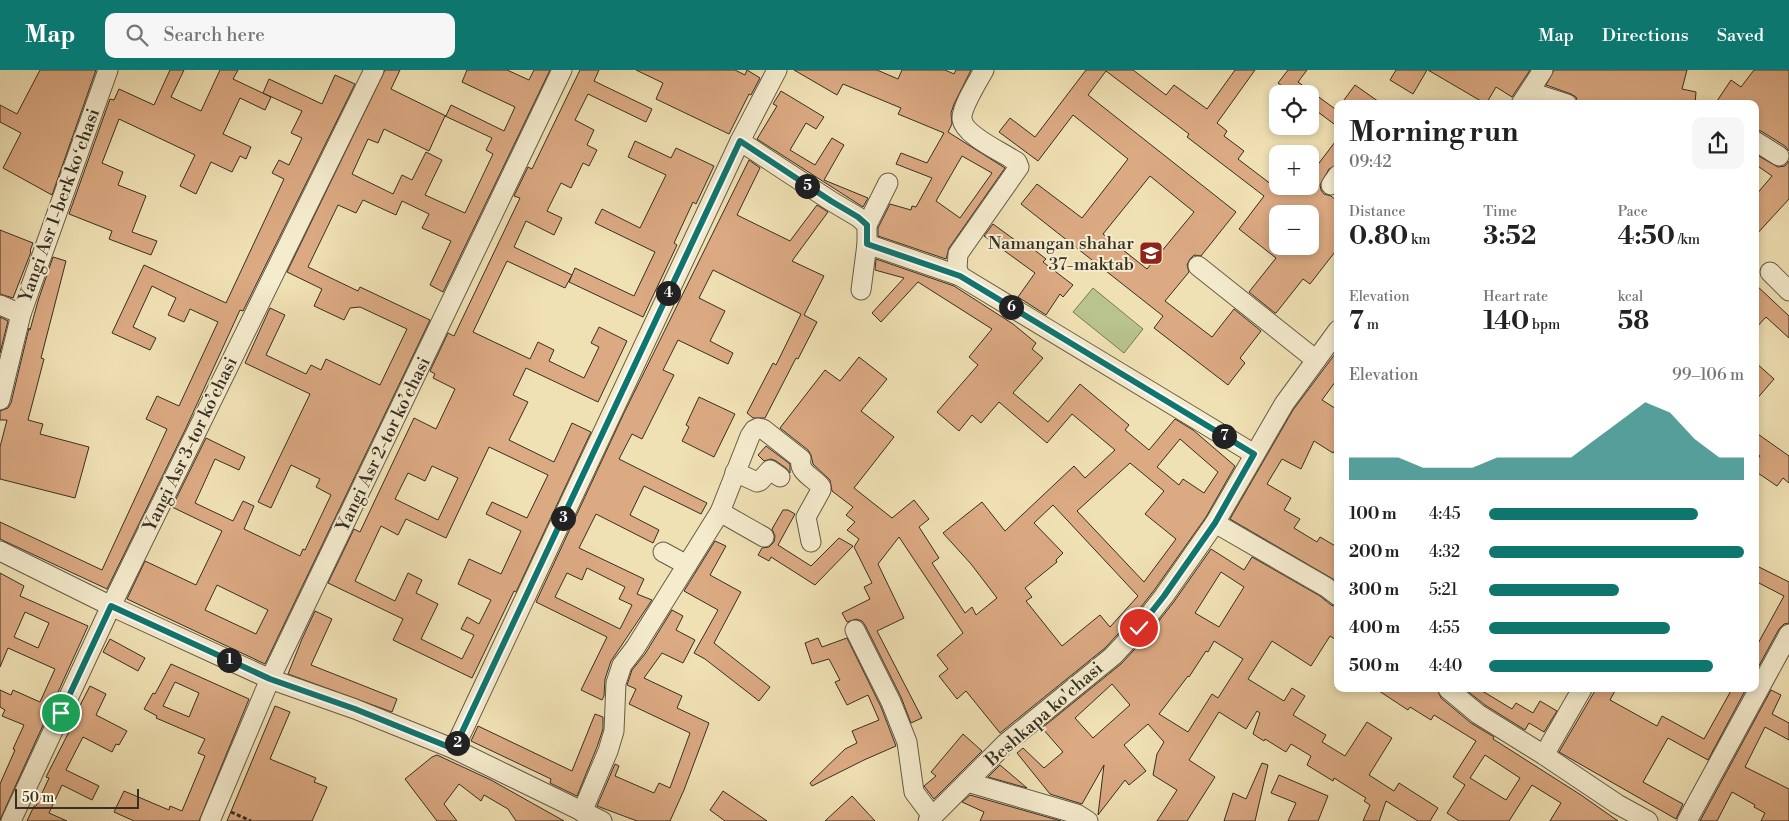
<!DOCTYPE html>
<meta charset="utf-8">
<style>
body{margin:0;font-family:"Libre Bodoni",serif;background:#f6f6f6;color:#222;height:100vh;display:flex;flex-direction:column;font-size:19px;white-space:nowrap}
*{box-sizing:border-box;margin:0}
p{font-size:16px;color:#767676}
.icon{flex:none;width:28px;height:28px;fill:none;stroke:currentColor;stroke-width:2;stroke-linecap:round;stroke-linejoin:round}
.map{position:relative;flex:1;overflow:hidden}
.side{position:absolute;left:1334px;top:30px;width:425px;height:592px;display:flex;flex-direction:column;background:#fff;border-radius:10px;box-shadow:0 2px 8px #0003}
.side>*{flex:none}
.tools{position:absolute;left:1269px;top:15px;display:grid;gap:10px}
.tools a{display:grid;place-items:center;width:50px;height:50px;border-radius:10px;background:#fff;box-shadow:0 2px 8px #0003;font-size:25px}
.scale{position:absolute;left:15px;bottom:12px;width:124px;box-sizing:border-box;padding-left:5px;border:2px solid #362f24;border-top:0;font-size:14px;line-height:18px;white-space:nowrap;color:#362f24;-webkit-text-stroke:4px #f5ecce;paint-order:stroke}
.pin{position:absolute;display:grid;place-items:center;width:42px;height:42px;color:#fff;margin:-21px;border:2px solid #fff;border-radius:50%;box-shadow:0 1px 5px #0007}
.km{position:absolute;width:25px;height:25px;margin:-12px;border-radius:50%;background:#222;color:#fff;font-size:14px;line-height:25px;text-align:center}
.round{display:grid;place-items:center;flex:none;width:52px;height:52px;border-radius:10px;background:#f6f6f6}
.overview{display:flex;align-items:center;justify-content:space-between;height:85px;padding:0 15px}
h1{font-size:28px;font-weight:700;line-height:38px}
.metrics{display:grid;grid-template-columns:repeat(3,1fr);gap:8px;height:85px;padding:5px 15px}
.metrics div{display:grid;align-content:center}
.metrics b{font-size:25px;font-weight:700}
.metrics small{font-size:14px;font-weight:400}
.metrics p{font-size:14px}
.chart{height:140px;padding:10px 15px}
.chart p{display:flex;justify-content:space-between}
.chart svg{width:100%;height:90px;margin-top:5px;fill:#0f766e;opacity:.7}
ul{padding:0 15px;list-style:none;font-size:16px}
li{display:grid;grid-template-columns:80px 60px 1fr;align-items:center;height:38px}
li i{height:12px;border-radius:6px;background:#0f766e}
header{display:flex;align-items:center;gap:30px;box-sizing:border-box;height:70px;padding:0 25px;background:#0f766e;color:#fff}
header strong{font-size:24px}
nav{display:flex;gap:28px;margin-inline-start:auto;font-size:18px}
.search{width:350px;height:45px;background:#f6f6f6;display:flex;align-items:center;gap:12px;box-sizing:border-box;padding:0 18px;border-radius:10px;color:#767676;font-size:19px}
.map>svg:first-child{display:block}
</style>
<header>
<strong>Map</strong>
<div class="search"><svg class="icon" aria-label="search" viewBox="0 0 24 24"><circle cx="10" cy="10" r="6"/><path d="M15 15l6 6"/></svg>Search here</div>
<nav><a>Map</a><a>Directions</a><a>Saved</a></nav>
</header>
<div class="map">
<svg width="1789" height="751" viewBox="0 0 1789 751">
<rect width="100%" height="100%" fill="#f0e1b4"/>
<filter id="stains"><feTurbulence type="fractalNoise" baseFrequency=".004" numOctaves="4"/><feColorMatrix values="0 0 0 0 .2 0 0 0 0 .09 0 0 0 0 .02 0 0 0 .5 -.17"/></filter>
<radialGradient id="worn" r=".72"><stop offset=".6" stop-color="#630" stop-opacity="0"/><stop offset="1" stop-color="#630" stop-opacity=".3"/></radialGradient>
<!-- green -->
<polygon fill="#b8c38e" stroke="#777959" points="1093,218 1143,259 1124,283 1073,242"/>
<!-- building -->
<g fill="#dba982" stroke="#362f24" fill-rule="evenodd">
<polygon points="40,0 96,0 52,125 3,98 21,63 0,52 0,35 17,44"/>
<polygon points="170,0 184,0 171,27 201,41 220,0 238,0 233,9 271,27 265,40 240,28 223,64 251,77 246,89 240,86 232,102 211,92 196,124 180,116 195,85 119,49 102,93 123,102 118,115 146,126 132,162 157,171 151,185 109,169 112,161 69,144 110,29 114,30 119,19 154,35"/>
<path d="M385 0H400L391 19 446 46 451 35 504 61 515 37 462 12 467 0H507L529 10 534 0H550L443 222 430 215 451 171 422 158 429 144 402 131 396 145 363 130 356 143 338 135 308 197 358 221 360 217 430 250 265 594 127 529 145 491 196 515 222 461 172 437 206 368 245 387 239 400 215 389 195 433 233 451 243 431 254 436 244 459 300 486 303 479 305 480 331 425 316 417 320 409 291 395 271 438 258 432 310 324 245 293 270 238 285 245 266 285 306 304 311 295 321 300 326 289 380 315 407 259 360 237 350 238 344 250 314 236 322 219 287 202ZM445 46 492 68 486 80 493 84 465 143 425 125 442 90 426 82 412 110 402 105 393 124 352 104 368 69 378 73 384 59 429 81ZM217 515 268 540 256 564 205 540Z"/>
<path d="M580 0H599L594 11 652 39 646 52 588 24 575 50 594 60 587 75 597 80 589 96 583 93 571 118 561 113 547 141 562 148 554 165 526 151 514 177 572 205 565 218 507 191 473 262 530 289 538 272 554 280 549 291 584 308 599 277 591 273 599 257 627 271 598 332 526 298 513 325 528 332 509 370 554 392 572 353 591 362 516 522 514 521 472 608 393 570 403 549 328 513 354 459 360 462 414 348 436 359 455 319 433 308 435 304 430 301 448 263 454 266 520 128 514 126 528 97 532 99ZM489 377 548 405 527 448 492 432 486 444 521 461 501 504 469 489 458 514 491 530 479 554 467 547 461 559 474 565 462 589 421 569 438 534 416 523 422 510 408 503 395 531 355 511 381 456 398 465 406 449 446 468ZM432 396 458 408 438 450 395 429 408 403 425 411Z"/>
<polygon points="636,0 735,0 745,5 747,0 760,8 751,25 749,24 729,64 656,29 663,13"/>
<path d="M794 0H877L898 9 902 0H945L954 4 956 0H971L954 34 951 43 952 54 948 62 1005 98 949 178 946 189 878 166V158L890 134 911 140 912 136 916 137 932 108 896 94 901 83 927 93 944 63 898 44 901 38 843 14 837 25ZM962 86 992 103 960 148 936 131Z"/>
<path d="M1086 0H1133L1166 25 1174 15 1207 39 1235 0H1255L1217 53 1227 61 1224 66 1244 81 1238 89 1284 124 1289 117 1297 123 1302 116H1310V105L1338 68V94L1329 99 1320 115 1321 120 1324 124 1331 126 1338 132V178L1310 214 1303 209 1276 243H1275L1249 222 1276 188 1239 159 1264 126 1187 67 1189 64 1106 1 1088 25 1236 142 1201 186 1194 185 1190 189 1187 195 1189 202 1165 231 1212 267 1234 239 1261 261 1240 288 1245 293 1228 315 1154 258 1163 246 1021 134 1037 114 1082 148 1128 89 1073 45 1038 91 999 62 1010 48 1035 67ZM1150 106 1194 142 1147 199 1103 164ZM1278 144H1310V176H1278Z"/>
<polygon points="1288,0 1307,0 1298,12 1338,41 1338,57 1310,36 1310,24 1293,24 1278,13"/>
<polygon points="1396,0 1427,0 1413,24 1390,10"/>
<polygon points="1428,0 1530,0 1512,27 1496,17 1486,34"/>
<polygon points="1554,0 1687,0 1682,19 1696,22 1695,34 1578,34 1576,27 1571,24 1546,15"/>
<polygon points="1754,0 1789,0 1789,81 1785,76 1761,61 1755,60 1755,34 1715,34 1731,10 1741,17"/>
<polygon points="335,5 355,14 243,241 240,240 186,358 107,519 0,469 0,452 102,500 167,359 146,349 157,326 179,336 218,252 190,239 184,252 168,245 176,228 152,216 133,257 156,268 150,280 112,263 144,195 226,233 284,109 272,103 279,90 289,95 302,68 291,63 302,41 263,23 269,9 322,34"/>
<polygon points="1355,15 1382,34 1341,34"/>
<polygon points="781,21 824,47 816,59 806,53 790,80 815,95 832,68 844,75 824,110 868,128 863,137 757,69 777,36 773,34"/>
<polygon points="635,71 671,88 676,78 714,96 696,134 693,132 674,173 677,175 643,247 569,212 575,198 634,226 655,182 595,153 602,139 640,158 666,105 628,87"/>
<polygon points="1755,84 1778,97 1785,96 1789,91 1789,129 1755,166 1755,126 1772,106 1755,94"/>
<path d="M749 90 760 98 737 145 790 171 817 135 828 142 792 191 824 206 804 245 817 252 798 289 796 288 765 348H753L747 343 773 293 776 295 801 244 713 200 699 228 725 241 710 271 733 283 728 294 678 270 663 300 674 305 642 369 632 364 619 389 707 433 701 444 644 416 630 445 659 460 653 473 596 444 579 478 644 509 637 524 652 530 611 591 605 609 604 626 602 630 581 620 607 567 536 532 624 343ZM587 498 625 517 619 529 632 535 620 559 555 527 567 503 582 510Z"/>
<polygon points="993,154 1030,181 1032,178 1046,189 1043,192 1073,215 1063,227 1060,224 1046,245 1018,227 1035,203 984,166"/>
<polygon points="0,160 33,173 30,181 31,182 13,228 0,224"/>
<polygon points="53,187 66,191 41,288 44,289 28,350 43,354 40,364 89,377 75,428 0,409 0,377 7,350 0,350 0,341 8,338 11,333 29,258 30,260 38,231"/>
<path d="M876 189 954 216 1013 254 1036 273 1032 279 1043 288 1013 323 1048 352 1080 314 1129 355 1125 360 1149 380 1175 349 1193 360 1235 396 1206 447 1155 519 1130 551 1105 578 1000 663 966 621 957 629 939 606 948 599 937 585 963 563 899 467 878 494 904 548 877 561 922 648 911 653 901 627 865 555 862 551 856 549 847 552 842 543 870 529 864 517 872 513 854 477 859 469 847 460 855 452 846 445 853 437 832 421 830 410 813 394 811 385 808 380 780 358 825 300 840 311 859 287 887 309 861 341 894 367 854 418 892 448 914 430 929 449 919 457 939 488 932 493 965 543 972 537 976 545 997 528 971 494 943 463 982 432 1005 461 1074 396 1085 408 1115 380 1072 344 1047 373 999 332 981 353 972 345 959 361 937 342 978 295 969 287 992 259 918 212 881 252 872 243 904 208 875 200ZM1180 369 1218 402 1204 423 1183 409 1179 415 1157 397ZM1130 393 1164 421 1145 444 1176 469 1144 512 1077 441ZM1053 435 1138 526 1110 557 1100 545 1062 576 1026 531 1032 527 1025 518 1057 492 1056 490 1063 483 1034 453Z"/>
<polygon points="1755,214 1789,246 1789,268 1766,247 1755,259"/>
<polygon points="0,247 8,251 0,283"/>
<polygon points="1338,280 1338,308 1322,330 1338,340 1338,375 1333,383 1314,371 1301,399 1282,389 1267,414 1291,428 1284,440 1300,449 1294,458 1317,472 1320,467 1337,477 1338,512 1230,449 1293,340"/>
<polygon points="1755,292 1774,309 1755,331"/>
<polygon points="699,327 735,344 714,387 682,371 689,357 686,355"/>
<polygon points="1755,362 1789,386 1789,413 1783,408 1777,416 1755,401 1755,393 1760,386 1755,382"/>
<polygon points="766,376 790,394 790,403 786,398 776,391 771,389 764,391 758,385"/>
<polygon points="783,440 788,440 795,444 778,475 811,496 839,468 853,476 815,515 771,487 769,491 758,485 762,478 769,477 774,472 775,466 772,459"/>
<polygon points="715,471 726,476 710,505 741,522 714,573 770,617 759,631 705,589 694,583 718,540 684,521"/>
<path d="M1211 479 1244 500 1252 487 1320 526 1331 535 1338 537V571L1330 566 1311 596 1272 571 1248 609 1284 631 1292 618 1305 626 1293 645 1326 665 1322 672 1345 686 1367 652 1392 668 1369 705 1394 721 1399 713 1438 738 1430 751H1418L1386 731 1379 751H1363L1370 735 1364 731 1366 728 1334 708 1333 711 1307 695 1311 686 1291 674 1286 682 1265 669 1264 671 1253 664 1260 643 1257 641 1246 659 1219 642 1189 690 1215 707 1187 751H1157L1177 720 1153 705 1157 684 1164 672 1148 654 1124 675 1146 701 1129 715 1125 710 1098 745 1104 695 1082 734 1050 724 1017 683 1023 678 1044 698 1063 682 1042 658 1121 594 1147 566 1173 533ZM1221 502 1244 517 1219 557 1195 543ZM1214 571 1243 589 1218 628 1212 624 1188 662 1159 644 1188 606 1189 607 1206 581 1208 582ZM1112 614 1130 635 1093 668 1075 648Z"/>
<polygon points="1755,495 1789,512 1789,553 1784,554 1779,559 1755,603 1755,579 1784,526 1755,511"/>
<path d="M0 503 24 516 20 526 88 556 0 750V714L15 680 13 679 24 655 2 646 5 640 0 637V620L11 625 13 620 40 632 55 599 8 578 0 597ZM25 542 49 553 38 578 14 567Z"/>
<polygon points="672,540 683,546 676,560 695,570 683,593 662,583 644,608 682,626 677,638 709,653 684,720 670,751 637,751 597,736 615,694 619,696 615,706 654,723 659,713 670,718 690,663 629,634 636,619 627,615 632,600 645,584"/>
<polygon points="315,541 332,549 311,595 397,629 392,642 288,604 302,569"/>
<polygon points="818,568 822,577 847,568 881,637 896,676 864,690 812,716 810,713 845,679 857,673 852,661 879,650 868,625 847,635 835,612 840,610 829,589 812,594 805,573"/>
<polygon points="110,569 145,588 138,601 103,582"/>
<path d="M171 594 249 629 199 751H134L114 742 124 721 169 740 170 736 182 741 205 686 198 683 205 669 156 648 157 646 144 639 153 623 155 624ZM175 612 199 623 189 647 163 636Z"/>
<polygon points="90,616 106,624 96,645 127,661 119,675 116,674 112,682 83,667 66,700 99,716 92,730 62,715 49,743 67,751 27,751 34,736 36,736 49,708 46,707 74,652 72,651"/>
<path d="M1376 619H1437L1441 628 1471 653 1494 667 1493 669 1581 725 1618 751H1550L1561 733 1532 715 1509 751H1459L1447 743 1465 715 1453 707 1476 671 1434 645 1431 650 1410 637 1408 640ZM1485 685 1520 708 1506 730 1470 708Z"/>
<polygon points="1465,619 1479,619 1512,639 1516,633 1533,643 1540,631 1557,641 1544,662 1529,653 1525,660 1485,635"/>
<polygon points="1596,619 1616,619 1610,630 1657,656 1662,646 1704,669 1732,619 1746,619 1708,690 1668,668 1643,712 1683,734 1676,749 1559,682"/>
<polygon points="1771,620 1781,625 1772,644 1789,653 1789,670 1765,657 1745,697 1789,719 1789,751 1761,751 1765,743 1754,737 1755,735 1732,722 1717,751 1700,751"/>
<polygon points="275,636 290,642 270,689 316,708 314,712 327,717 312,751 227,751"/>
<polygon points="595,644 603,647 603,659 597,677 577,726 550,713 551,709 471,671 478,656 572,701"/>
<polygon points="963,664 982,681 934,729 924,716 936,706 931,702"/>
<polygon points="437,685 491,710 564,751 516,751 508,739 484,725 481,731 459,714 444,734 457,751 437,751 405,709 432,687"/>
<polygon points="1262,693 1268,695 1255,751 1224,751 1233,723 1246,729"/>
<polygon points="1000,695 1027,718 988,707"/>
<polygon points="1279,705 1328,726 1318,751 1288,751 1296,733 1271,723"/>
<polygon points="723,721 767,751 725,751 710,740"/>
<polygon points="970,725 1061,751 980,751 984,742 962,732"/>
<polygon points="852,726 875,751 825,751"/>
</g>
<g fill="none" stroke-linecap="round" stroke-linejoin="round">
<!-- minor casing -->
<g stroke="#645c48" stroke-width="21">
<g id="minor">
<path d="M984 0C978 11 961 38 962 49 964 65 1000 81 1012 89L1017 92 1019 97 958 184 957 198 960 206 1254 384"/>
<polyline points="1530,22 1567,34"/>
<polyline points="1521,34 1543,0"/>
<polyline points="740,71 831,131 858,147 867,155 867,174 960,206"/>
<polyline points="1755,71 1779,86"/>
<polyline points="1331,115 1338,105"/>
<polyline points="867,155 888,113"/>
<polyline points="1198,196 1316,290"/>
<polyline points="1770,202 1789,221"/>
<polyline points="861,220 867,174"/>
<polyline points="0,235 21,244"/>
<polyline points="0,330 21,244 108,0"/>
<polyline points="735,402 757,412 760,411 770,400 780,407"/>
<polyline points="720,442 764,467"/>
<polyline points="1215,453 1326,517 1338,526"/>
<polyline points="0,481 111,536 270,609 355,639 454,679 602,751"/>
<polyline points="663,482 687,495"/>
<polyline points="855,560 891,632 907,672 914,722 932,746"/>
<polyline points="1448,619 1478,644 1544,685 1617,734 1648,751"/>
<polyline points="454,679 740,71 777,0"/>
<polyline points="1544,685 1582,619"/>
<polyline points="967,712 1077,744 1088,751"/>
<path d="M582 742 608 681 614 661 616 613 622 595 635 578 720 442 750 366 754 360 758 358 763 359 801 389C798 403 814 407 821 417V420L806 447 811 472"/>
<polyline points="11,751 111,536 374,0"/>
<polyline points="210,751 270,609 562,0"/>
<polyline points="928,751 1006,673 1113,586 1139,558 1164,526 1215,453 1284,334 1338,260"/>
<polyline points="1687,751 1789,564"/>
</g>
</g>
<!-- path -->
<polyline stroke="#362f24" stroke-width="3" stroke-dasharray="4 2.5" stroke-linecap="butt" points="231,742 251,751"/>
<!-- minor -->
<use href="#minor" stroke="#f5ecce" stroke-width="19"/>
</g>
<g fill="none" stroke-linecap="round" stroke-linejoin="round">
<!-- route casing -->
<g stroke="#fff" stroke-width="10">
<polyline id="route" points="61,643 111,536 270,609 355,639 454,679 740,71 831,131 858,147 867,155 867,174 960,206 1254,384 1215,453 1164,526 1139,558"/>
</g>
<!-- route -->
<use href="#route" stroke="#0f766e" stroke-width="6"/>
</g>
<!-- icons -->
<defs>
<g id="school-square" transform="scale(1.25)"><rect x="-9" y="-9" width="18" height="18" rx="4" fill="#8f2418" stroke="#f5ecce"/><path d="M0-5L7-2L0 1L-7-2ZM-4 1L0 2.5L4 1V4Q0 6-4 4Z" fill="#fff"/></g>
</defs>
<g fill-rule="evenodd">
<use href="#school-square" x="1151" y="183"/>
</g>
<g text-anchor="middle" stroke-width="4" stroke-linejoin="round" paint-order="stroke">
<!-- street labels -->
<g font-size="18" fill="#362f24" stroke="#f5ecce">
<text transform="translate(59 135) rotate(-70)" y="6">Yangi Asr 1-berk koʻchasi</text>
<text transform="translate(190 374) rotate(-64)" y="6">Yangi Asr 3-tor koʼchasi</text>
<text transform="translate(383 374) rotate(-64)" y="6">Yangi Asr 2-tor koʼchasi</text>
<text transform="translate(1044 644) rotate(-41)" y="6">Beshkapa ko'chasi</text>
</g>
<!-- poi labels -->
<g font-size="18" fill="#362f24" stroke="#f5ecce" text-anchor="end">
<text x="1134" y="179">Namangan shahar<tspan x="1134" dy="21">37-maktab</tspan></text>
</g>
</g>
<rect width="100%" height="100%" filter="url(#stains)"/>
<rect width="100%" height="100%" fill="url(#worn)"/>
</svg>
<div class="tools">
<a><svg class="icon" aria-label="locate" viewBox="0 0 24 24"><circle cx="12" cy="12" r="6"/><path d="M12 2v4M12 18v4M2 12h4M18 12h4"/></svg></a>
<a>+</a>
<a>−</a>
</div>
<div class="scale">50 m</div>
<div class="pin" style="left:61px;top:643px;background:#1e9e55"><svg class="icon" aria-label="arrive" viewBox="0 0 24 24"><path d="M6 21V4h12l-3 4 3 4H6"/></svg></div>
<div class="pin" style="left:1139px;top:558px;background:#d93025"><svg class="icon" aria-label="check" viewBox="0 0 24 24"><path d="M5 12l5 5 9-10"/></svg></div>
<b class="km" style="left:229px;top:590px">1</b>
<b class="km" style="left:457px;top:673px">2</b>
<b class="km" style="left:563px;top:448px">3</b>
<b class="km" style="left:668px;top:223px">4</b>
<b class="km" style="left:807px;top:116px">5</b>
<b class="km" style="left:1011px;top:237px">6</b>
<b class="km" style="left:1224px;top:366px">7</b>
<section class="side">
<div class="overview"><div><h1>Morning run</h1><p>09:42</p></div><a class="round"><svg class="icon" aria-label="share" viewBox="0 0 24 24"><path d="M12 15V3M7 8l5-5 5 5M5 13v7h14v-7"/></svg></a></div>
<div class="metrics">
<div><p>Distance</p><b>0.80<small> km</small></b></div>
<div><p>Time</p><b>3:52</b></div>
<div><p>Pace</p><b>4:50<small> /km</small></b></div>
</div>
<div class="metrics">
<div><p>Elevation</p><b>7<small> m</small></b></div>
<div><p>Heart rate</p><b>140<small> bpm</small></b></div>
<div><p>kcal</p><b>58</b></div>
</div>
<div class="chart"><p><span>Elevation</span>99–106 m</p>
<svg viewBox="0 0 160 44" preserveAspectRatio="none"><path d="M0 44V33L10 33L20 33L30 38L40 38L50 38L60 33L70 33L80 33L90 33L100 24L110 15L120 6L130 11L140 24L150 33L160 33V44z"/></svg>
</div>
<ul>
<li><b>100 m</b>4:45<i style="width:82%"></i></li>
<li><b>200 m</b>4:32<i style="width:100%"></i></li>
<li><b>300 m</b>5:21<i style="width:51%"></i></li>
<li><b>400 m</b>4:55<i style="width:71%"></i></li>
<li><b>500 m</b>4:40<i style="width:88%"></i></li>
</ul>
</section>
</div>
